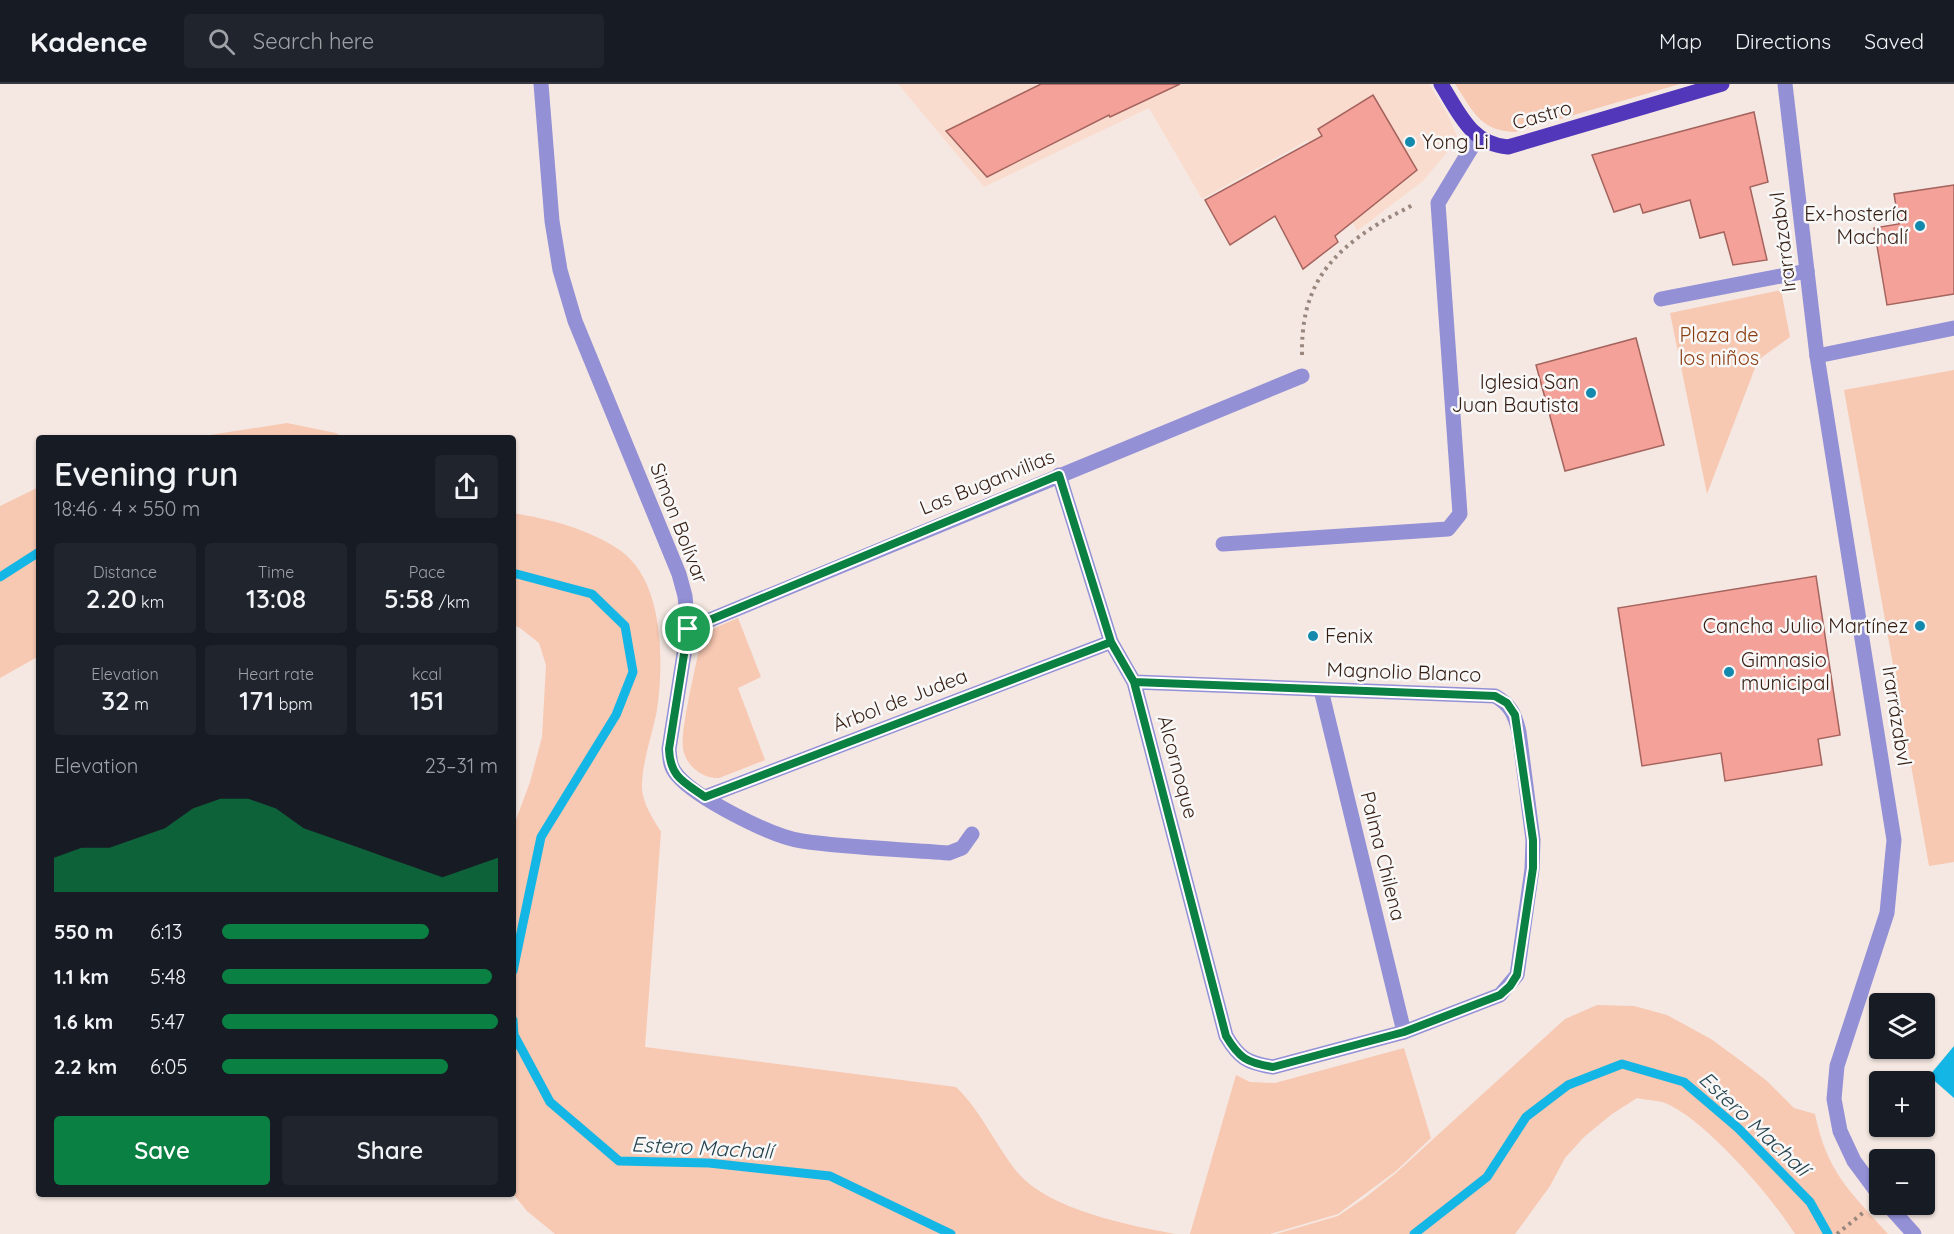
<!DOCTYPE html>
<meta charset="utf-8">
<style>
body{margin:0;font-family:Quicksand,sans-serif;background:#20242c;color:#f1f3f6;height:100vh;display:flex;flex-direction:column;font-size:22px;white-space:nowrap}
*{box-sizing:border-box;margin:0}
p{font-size:20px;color:#9ea1a6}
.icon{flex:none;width:33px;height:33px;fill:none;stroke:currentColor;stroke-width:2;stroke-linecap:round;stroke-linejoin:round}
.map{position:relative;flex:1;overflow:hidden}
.panel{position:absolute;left:36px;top:351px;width:480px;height:762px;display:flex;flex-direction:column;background:#171b24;border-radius:6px;box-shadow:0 2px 4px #0004}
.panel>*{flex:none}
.fabs{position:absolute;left:1869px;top:909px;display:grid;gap:12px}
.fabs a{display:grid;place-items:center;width:66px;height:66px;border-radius:6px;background:#171b24;box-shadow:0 2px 4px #0004;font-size:30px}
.pin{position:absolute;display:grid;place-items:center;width:51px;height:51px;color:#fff;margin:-26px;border:3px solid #fff;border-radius:50%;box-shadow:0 2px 6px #0007}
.round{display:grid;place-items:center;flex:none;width:63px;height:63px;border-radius:6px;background:#20242c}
.summary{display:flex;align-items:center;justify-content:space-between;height:102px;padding:0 18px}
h1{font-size:33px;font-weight:600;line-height:45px}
.figures{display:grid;grid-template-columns:repeat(3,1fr);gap:9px;height:102px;padding:6px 18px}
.figures div{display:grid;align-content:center;border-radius:6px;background:#20242c;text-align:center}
.figures b{font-size:26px;font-weight:600}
.figures small{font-size:16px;font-weight:400}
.figures p{font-size:16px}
.chart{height:168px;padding:12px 18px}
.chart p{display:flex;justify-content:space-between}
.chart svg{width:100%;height:108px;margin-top:6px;fill:#0b8043;opacity:.7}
.action{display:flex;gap:12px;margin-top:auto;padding:12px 18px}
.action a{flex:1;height:69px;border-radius:6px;background:#0b8043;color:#fff;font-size:24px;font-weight:600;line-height:69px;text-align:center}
.action a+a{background:#20242c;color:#f1f3f6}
ul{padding:0 18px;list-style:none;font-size:20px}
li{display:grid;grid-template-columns:96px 72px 1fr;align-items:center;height:45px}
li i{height:15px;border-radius:8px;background:#0b8043}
header{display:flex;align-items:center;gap:36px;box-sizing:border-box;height:84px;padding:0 30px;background:#171b24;border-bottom:2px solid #363941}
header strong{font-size:28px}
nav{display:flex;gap:33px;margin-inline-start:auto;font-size:21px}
.search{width:420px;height:54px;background:#20242c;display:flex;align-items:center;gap:15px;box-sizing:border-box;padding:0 21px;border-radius:6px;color:#9ea1a6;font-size:22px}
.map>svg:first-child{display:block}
</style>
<header>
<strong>Kadence</strong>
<div class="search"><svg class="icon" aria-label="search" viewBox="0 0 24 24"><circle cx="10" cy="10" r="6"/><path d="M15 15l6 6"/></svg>Search here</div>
<nav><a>Map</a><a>Directions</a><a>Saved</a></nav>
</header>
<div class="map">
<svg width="1954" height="1150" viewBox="0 0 1954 1150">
<rect width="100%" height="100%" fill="#f5e8e2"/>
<!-- built -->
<polygon fill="#fadccf" points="898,0 1429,0 1447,29 1457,52 1455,59 1423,97 1357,147 1308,56 1202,115 1149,24 984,103"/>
<!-- green -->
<g fill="#f7c8b2">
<path d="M1455 0H1680L1515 48C1480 47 1473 27 1455 0Z"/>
<polygon points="1781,206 1790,253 1758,276 1707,410 1670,229"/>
<polygon points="1954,286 1954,778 1929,782 1844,306"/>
<polygon points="287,339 336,349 344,354 191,354"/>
<polygon points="39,403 39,572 0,594 0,422"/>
<path d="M513 429C549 435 590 445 621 467 664 498 664 578 657 626 653 649 638 690 643 711 646 725 654 736 661 748L645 963 956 1003C982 1028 995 1061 1018 1089 1050 1126 1128 1141 1175 1150H555L527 1127 513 1110V744L530 698 542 653 546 581 539 559 520 544 513 541Z"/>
<path d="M738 534 761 593 738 604 765 676 719 694C703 695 686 682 683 665 680 646 696 583 700 560 707 544 723 541 738 534Z"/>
<path d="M1597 921 1634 922 1667 931 1711 955 1741 977 1767 997 1794 1024 1815 1030C1827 1089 1850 1107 1888 1150H1795C1772 1113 1705 1035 1665 1019 1657 1016 1646 1016 1637 1014L1612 1030 1584 1053 1565 1074 1550 1102 1515 1150H1276L1338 1132 1366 1113 1396 1089 1565 935Z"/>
<polygon points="1404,964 1431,1054 1396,1087 1338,1130 1270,1150 1190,1150 1236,991 1250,998 1275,999"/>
</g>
<!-- water -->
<polygon fill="#14b6e5" points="1954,962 1954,1014 1929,992"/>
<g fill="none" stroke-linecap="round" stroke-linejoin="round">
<!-- stream -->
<g stroke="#14b6e5" stroke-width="9">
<polyline points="513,489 592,510 625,542 633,588 616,631 541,753 513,887"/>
<polyline points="0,493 39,468"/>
<polyline points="513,936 514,951 550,1018 619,1077 709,1079 830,1092 951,1150"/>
<polyline points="1414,1150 1487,1093 1526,1033 1568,1001 1622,980 1684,998 1738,1044 1810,1118 1828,1150"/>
</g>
</g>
<!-- building -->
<g fill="#f4a199" stroke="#a4635d" stroke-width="1.5">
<polygon points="1041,0 1180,0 1110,33 1109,31 987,93 946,47"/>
<polygon points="1373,11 1417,86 1335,152 1338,158 1303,185 1275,132 1230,161 1205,116 1322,52 1318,45"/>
<polygon points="1754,28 1768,98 1750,103 1767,176 1733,181 1724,148 1700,154 1690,116 1643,129 1640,120 1614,128 1592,71"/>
<polygon points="1954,101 1954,210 1887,221 1874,144 1899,140 1894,110"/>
<polygon points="1636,254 1664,361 1565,387 1536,281"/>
<polygon points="1816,492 1840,651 1818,655 1822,681 1725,697 1721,669 1642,682 1618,524"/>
</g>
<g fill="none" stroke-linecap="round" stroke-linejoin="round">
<!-- path -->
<g stroke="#99877e" stroke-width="4" stroke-dasharray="3 4.5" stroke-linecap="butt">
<path d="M1302 271C1301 207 1325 173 1378 140 1390 132 1403 127 1414 120"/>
<polyline points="1837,1150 1864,1128"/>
</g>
<!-- minor -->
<g stroke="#9390d6" stroke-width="15">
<path d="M541 0 552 137 560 186 575 237 679 490 685 512 688 545 669 665C670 676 670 683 677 691 696 714 772 753 802 757 850 764 900 765 949 769L962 764 972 750"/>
<polyline points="1785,0 1817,272 1894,756 1887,829 1837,982 1834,1015 1840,1047 1854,1077 1880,1112"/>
<polyline points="1661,215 1807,187"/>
<polyline points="1817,272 1954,244"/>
<path d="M1059 391 1111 558 1134 598 1226 952C1239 974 1247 979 1273 983L1404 948 1500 911 1517 891 1532 785 1533 756 1519 648C1515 631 1511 621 1495 612L1134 598"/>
<polyline points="1223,460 1448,445 1460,430 1438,119 1478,53"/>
<polyline points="688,545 1302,292"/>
<polyline points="1321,606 1404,948"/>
<polyline points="705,713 1111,558"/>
<polyline points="1887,1120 1914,1150"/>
</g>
<!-- major -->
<path stroke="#5337bb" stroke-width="15" d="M1441 0C1459 29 1471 60 1508 63L1722 0"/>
</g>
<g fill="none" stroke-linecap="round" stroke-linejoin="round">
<!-- route casing -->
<g stroke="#fff" stroke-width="12">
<path id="route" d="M688 545 669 665C670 693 684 698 705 713L1111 558 1134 598 1495 612 1507 619 1515 631 1533 756V784L1517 891 1510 902 1500 911 1404 948 1273 983C1247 979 1239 974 1226 952L1134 598 1111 558 1059 391 688 545"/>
</g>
<!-- route -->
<use href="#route" stroke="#0b8043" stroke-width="8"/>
</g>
<!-- markers -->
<g fill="#1289ad" stroke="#f8f8f8" stroke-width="2">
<circle cx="1410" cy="58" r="6"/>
<circle cx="1920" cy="142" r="6"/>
<circle cx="1591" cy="309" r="6"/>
<circle cx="1920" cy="542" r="6"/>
<circle cx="1313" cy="552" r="6"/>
<circle cx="1729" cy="588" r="6"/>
</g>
<g text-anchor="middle" stroke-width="5" stroke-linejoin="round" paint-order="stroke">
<!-- street labels -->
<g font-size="20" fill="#361e13" stroke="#f8f8f8">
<text transform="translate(1542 31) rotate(-16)" y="7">Castro</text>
<text transform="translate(1783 158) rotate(-97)" y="7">Irarrázabvl</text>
<text transform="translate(987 398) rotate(-22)" y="7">Las Buganvilias</text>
<text transform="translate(679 439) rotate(69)" y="7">Simon Bolívar</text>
<text transform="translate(1404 588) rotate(2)" y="7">Magnolio Blanco</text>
<text transform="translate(900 616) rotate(-21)" y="7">Árbol de Judea</text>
<text transform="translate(1897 632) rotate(81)" y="7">Irarrázabvl</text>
<text transform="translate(1178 683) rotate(75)" y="7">Alcornoque</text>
<text transform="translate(1383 772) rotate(76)" y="7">Palma Chilena</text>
</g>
<!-- poi labels -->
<g font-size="20" fill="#361e13" stroke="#f8f8f8" text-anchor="start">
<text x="1422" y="65">Yong Li</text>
<text x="1908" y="137" text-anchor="end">Ex-hostería<tspan x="1908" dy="23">Machalí</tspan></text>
<text x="1579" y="305" text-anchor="end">Iglesia San<tspan x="1579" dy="23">Juan Bautista</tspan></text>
<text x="1908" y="549" text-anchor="end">Cancha Julio Martínez</text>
<text x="1325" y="559">Fenix</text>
<text x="1741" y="583">Gimnasio<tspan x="1741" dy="23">municipal</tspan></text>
</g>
<!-- park labels -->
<g font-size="20" fill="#8b3d11" stroke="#f8f8f8">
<text x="1719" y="258">Plaza de<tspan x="1719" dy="23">los niños</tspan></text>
</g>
<!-- water labels -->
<g font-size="21" font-style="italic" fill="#27444f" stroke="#f8f8f8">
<text transform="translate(1754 1040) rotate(43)" y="7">Estero Machalí</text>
<text transform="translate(702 1064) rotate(3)" y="7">Estero Machalí</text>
</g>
</g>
</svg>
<div class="fabs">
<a><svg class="icon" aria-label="layers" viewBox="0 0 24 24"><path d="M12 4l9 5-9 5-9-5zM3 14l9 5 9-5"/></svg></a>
<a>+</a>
<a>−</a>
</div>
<div class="pin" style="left:688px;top:545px;background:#1e9e55"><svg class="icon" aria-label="arrive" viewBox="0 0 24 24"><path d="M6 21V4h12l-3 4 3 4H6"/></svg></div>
<section class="panel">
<div class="summary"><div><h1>Evening run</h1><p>18:46 · 4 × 550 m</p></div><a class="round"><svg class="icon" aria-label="share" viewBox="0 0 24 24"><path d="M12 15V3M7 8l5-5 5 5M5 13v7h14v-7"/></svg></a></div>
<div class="figures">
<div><p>Distance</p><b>2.20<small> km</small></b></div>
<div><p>Time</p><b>13:08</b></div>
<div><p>Pace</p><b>5:58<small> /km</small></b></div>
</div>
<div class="figures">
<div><p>Elevation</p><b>32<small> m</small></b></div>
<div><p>Heart rate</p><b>171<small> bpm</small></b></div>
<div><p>kcal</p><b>151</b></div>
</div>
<div class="chart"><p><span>Elevation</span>23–31 m</p>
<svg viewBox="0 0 160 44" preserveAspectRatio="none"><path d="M0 44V30L10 26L20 26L30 22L40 18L50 10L60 6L70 6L80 10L90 18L100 22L110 26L120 30L130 34L140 38L150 34L160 30V44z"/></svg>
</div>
<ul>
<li><b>550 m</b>6:13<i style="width:75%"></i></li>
<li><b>1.1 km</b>5:48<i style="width:98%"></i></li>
<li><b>1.6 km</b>5:47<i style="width:100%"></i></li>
<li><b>2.2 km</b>6:05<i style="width:82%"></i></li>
</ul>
<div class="action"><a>Save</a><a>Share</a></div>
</section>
</div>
